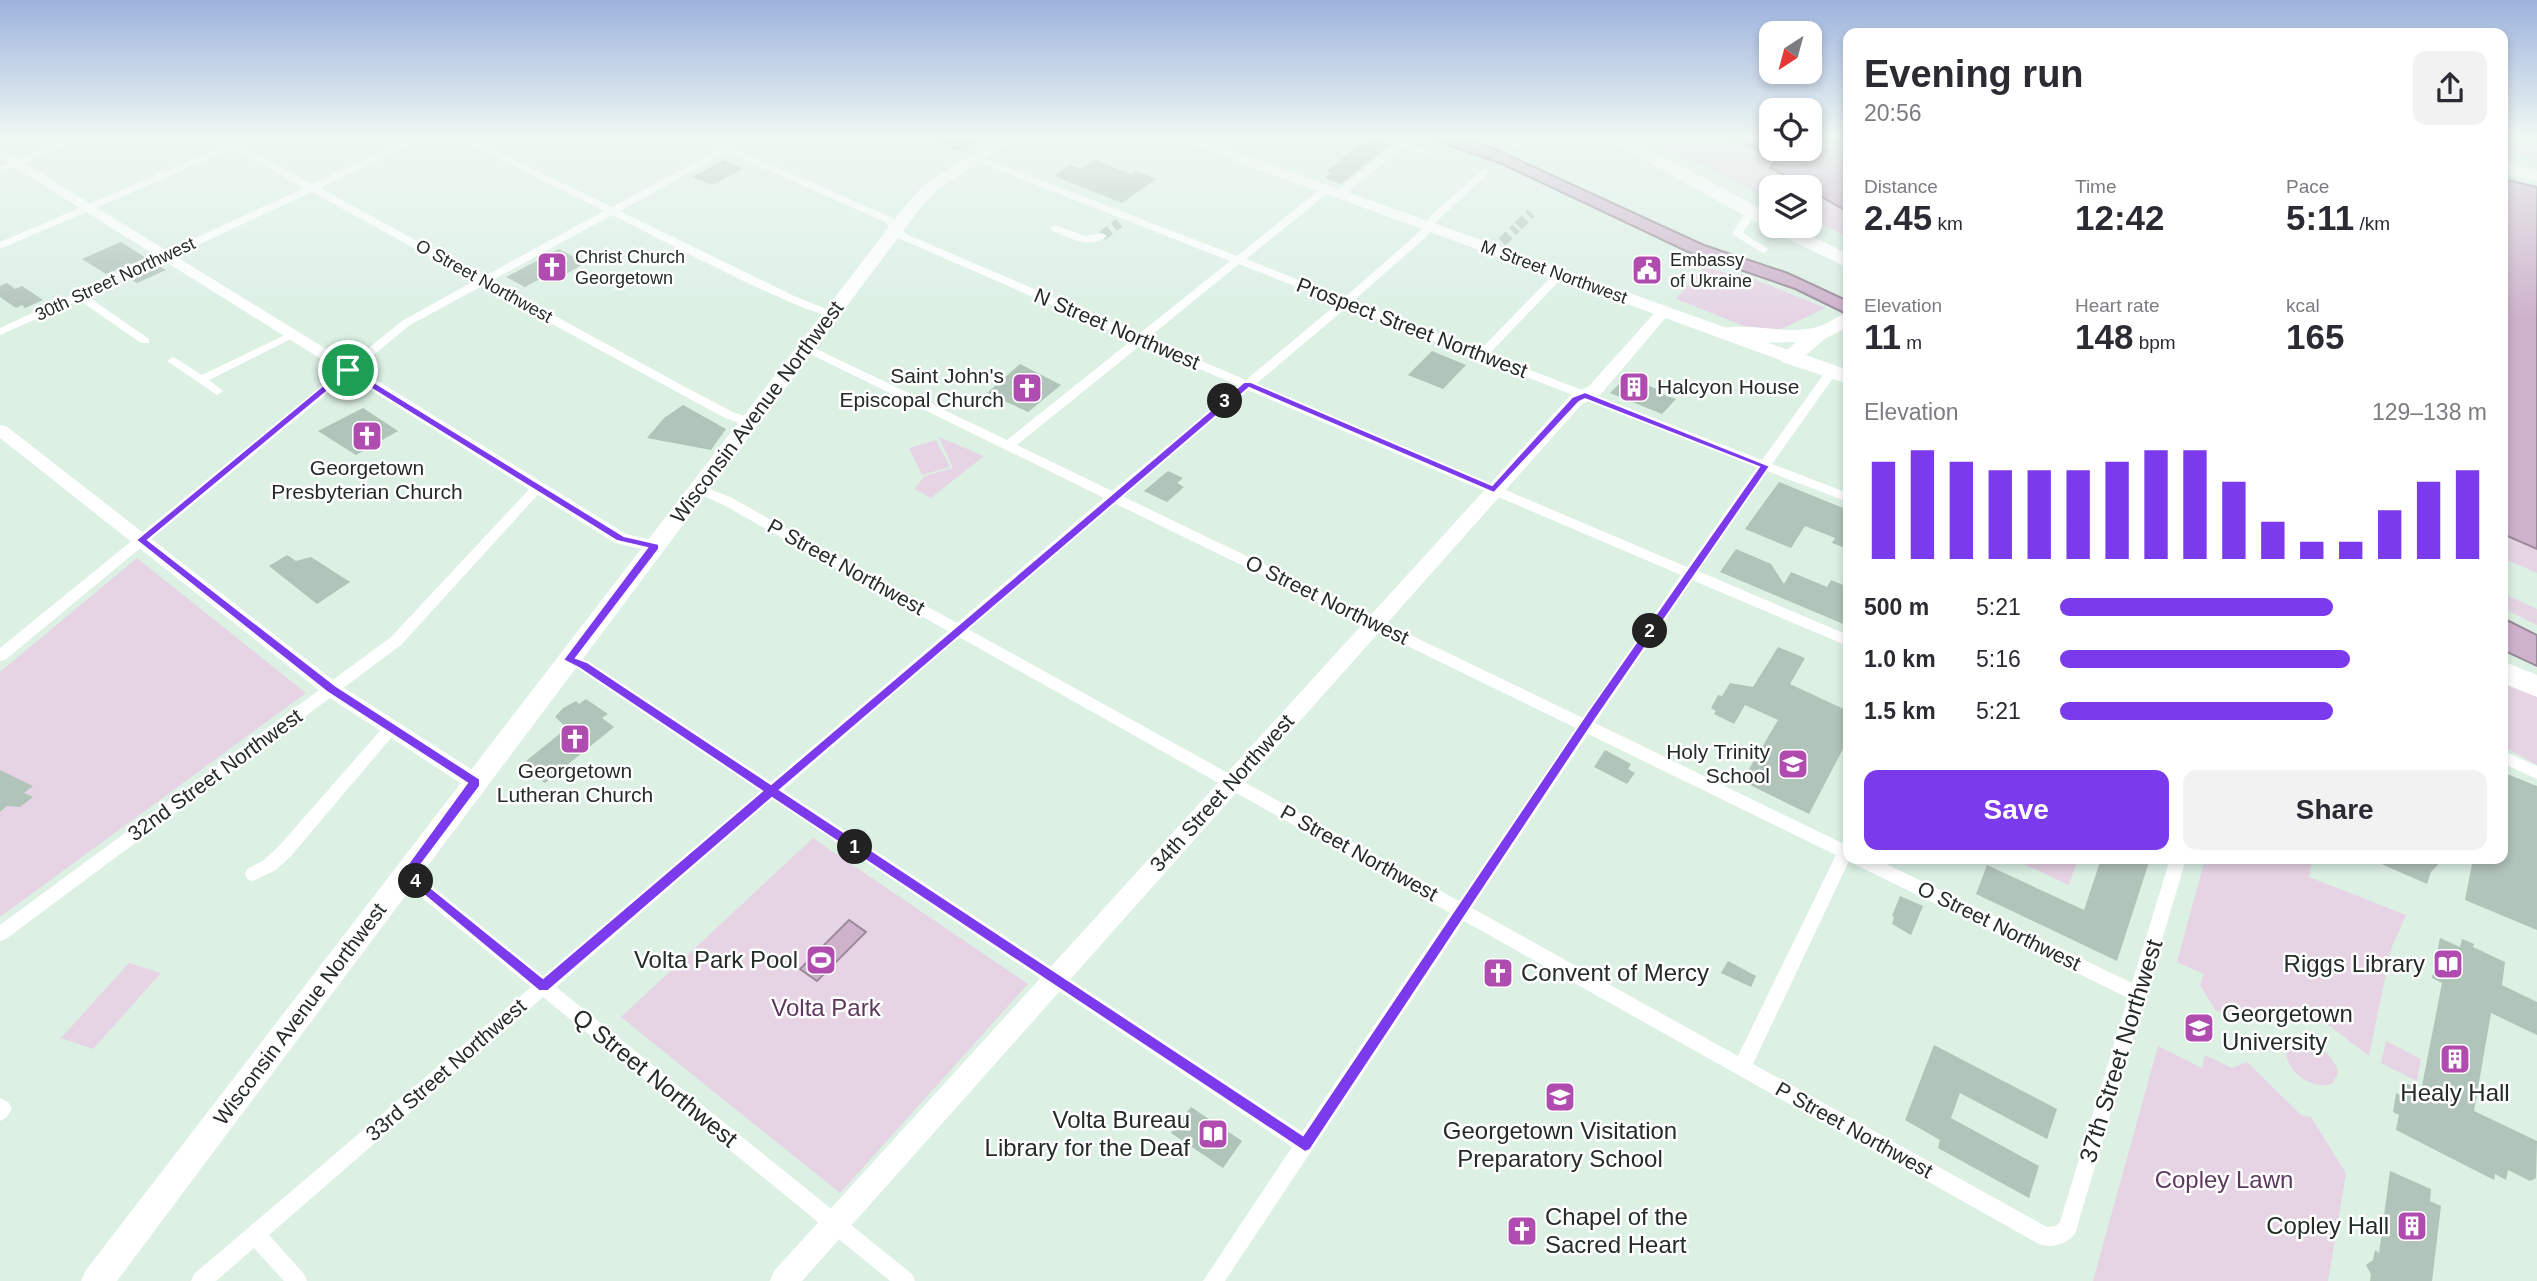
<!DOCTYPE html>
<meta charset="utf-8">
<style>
body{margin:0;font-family:Arial,sans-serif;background:#f2f2f3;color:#2b2b33;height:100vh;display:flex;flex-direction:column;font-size:26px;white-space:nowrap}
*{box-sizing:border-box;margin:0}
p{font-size:23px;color:#7c7c81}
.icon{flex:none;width:38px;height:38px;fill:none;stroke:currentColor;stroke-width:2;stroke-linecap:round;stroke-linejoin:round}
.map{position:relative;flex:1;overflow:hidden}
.details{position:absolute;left:1843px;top:28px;width:665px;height:836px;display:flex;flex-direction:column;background:#fff;border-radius:14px;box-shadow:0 4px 10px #0003}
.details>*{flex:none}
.needle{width:46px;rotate:216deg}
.fabs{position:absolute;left:1759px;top:21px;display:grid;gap:14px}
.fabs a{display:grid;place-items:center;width:63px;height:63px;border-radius:14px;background:#fff;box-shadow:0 4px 10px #0003;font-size:35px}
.pin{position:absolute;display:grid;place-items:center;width:60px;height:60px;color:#fff;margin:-30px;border:4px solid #fff;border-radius:50%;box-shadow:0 2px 7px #0007}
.km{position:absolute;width:35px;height:35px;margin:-18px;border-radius:50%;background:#222;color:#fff;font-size:19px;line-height:35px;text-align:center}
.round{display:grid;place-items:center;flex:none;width:74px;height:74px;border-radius:14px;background:#f2f2f3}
.summary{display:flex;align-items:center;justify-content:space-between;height:119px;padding:0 21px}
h1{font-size:38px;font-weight:600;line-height:52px}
.figures{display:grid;grid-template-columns:repeat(3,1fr);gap:10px;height:119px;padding:7px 21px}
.figures div{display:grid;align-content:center}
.figures b{font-size:35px;font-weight:600}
.figures small{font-size:19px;font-weight:400}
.figures p{font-size:19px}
.chart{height:196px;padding:14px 21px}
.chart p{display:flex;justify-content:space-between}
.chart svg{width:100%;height:126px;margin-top:7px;stroke:#7c3aed;stroke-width:6}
.primary-button{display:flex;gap:14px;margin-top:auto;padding:14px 21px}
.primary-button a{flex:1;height:80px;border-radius:14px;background:#7c3aed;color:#fff;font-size:28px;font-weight:600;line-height:80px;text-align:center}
.primary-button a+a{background:#f2f2f3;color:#2b2b33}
ul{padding:0 21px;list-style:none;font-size:23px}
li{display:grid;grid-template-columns:112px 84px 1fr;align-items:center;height:52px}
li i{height:18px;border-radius:9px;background:#7c3aed}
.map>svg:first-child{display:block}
</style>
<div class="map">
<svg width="2537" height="1281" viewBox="0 0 2537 1281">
<rect width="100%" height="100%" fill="#dcf0e4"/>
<!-- green -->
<g fill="#e6d4e5">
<polygon points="1647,138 1737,138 1775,161 1770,168 1805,187 1771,187 1771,200"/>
<polygon points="2503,138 2537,138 2537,159 2503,152"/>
<polygon points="1810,190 1848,212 1848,237 1810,219"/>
<polygon points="1705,266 1730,275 1741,274 1826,308 1781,329 1768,329 1744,326 1676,299"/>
<polygon points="939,437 984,456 931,498 914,489 925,476 953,468"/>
<polygon points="936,440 950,467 922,475 909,448"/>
<polygon points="2502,534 2537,549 2537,573 2503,558"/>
<polygon points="137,558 306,693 0,917 0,672"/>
<polygon points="2502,593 2537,609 2537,625 2503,608"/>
<polygon points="2502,678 2537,695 2537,765 2503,746"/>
<polygon points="813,838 1028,984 840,1193 621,1017"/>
<polygon points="2013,859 2078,859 2069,885"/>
<polygon points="2205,859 2308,859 2312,861 2309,877 2406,915 2391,949 2369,1056 2327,1024 2288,1013 2239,1020 2215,1010 2200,985 2204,974 2177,962"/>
<polygon points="129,963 161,973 93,1049 61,1038"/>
<path d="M2300 1041C2318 1044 2334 1054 2338 1073L2332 1084C2312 1090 2286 1073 2286 1050L2294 1043Z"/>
<polygon points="2386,1041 2421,1059 2417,1081 2381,1063"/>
<polygon points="2158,1046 2202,1068 2205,1055 2232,1068 2247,1062 2301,1115 2311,1117 2346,1173 2328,1281 2093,1281"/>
</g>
<!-- water -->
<g fill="#ceb2cc" stroke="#9b8a9a" stroke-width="2">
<polygon points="1428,138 1463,138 1495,149 1704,245 1788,273 1848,301 1848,315 1795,289 1688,252 1502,164"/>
<polygon points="1737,138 1771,138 1771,149 1810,149 1810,138 1848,138 1848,212 1810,190 1810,187 1770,168 1775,161"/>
<polygon points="2503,179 2537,187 2537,549 2503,534"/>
<polygon points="2503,618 2537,635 2537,666 2503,650"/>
<polygon points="849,920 866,932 817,981 800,969"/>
</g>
<!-- building -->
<g fill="#b1c4b9">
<polygon points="929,138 985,138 962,152"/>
<polygon points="1374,140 1389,145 1341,184 1325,178 1331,173 1327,171 1365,141 1370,143"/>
<polygon points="724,160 743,169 712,185 692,177"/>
<polygon points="1095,160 1131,174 1136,171 1156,179 1122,203 1054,176 1070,165 1081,169"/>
<polygon points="121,242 146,258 106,274 82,259"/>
<polygon points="559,249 586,263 562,276 553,272 525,287 506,277"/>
<polygon points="159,266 166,270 137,283 130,279"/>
<polygon points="7,283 15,289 22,286 43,300 25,308 22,305 16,308 0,297 0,286"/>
<polygon points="1432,351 1466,365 1443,389 1408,375"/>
<polygon points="1020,364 1061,385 1028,412 987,393"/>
<polygon points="1626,377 1662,391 1660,393 1676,399 1662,414 1610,393"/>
<polygon points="683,405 726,429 711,450 647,438 664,418"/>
<polygon points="363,408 398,431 356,455 318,431"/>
<polygon points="1168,471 1183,478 1177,483 1184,487 1167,502 1144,491"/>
<polygon points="1779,482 1848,510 1848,549 1832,543 1835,538 1805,526 1791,548 1745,529"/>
<polygon points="1736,549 1771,564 1784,584 1791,572 1827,587 1831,580 1848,587 1848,626 1720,572"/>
<polygon points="287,555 296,561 311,557 350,582 317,604 269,566"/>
<polygon points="1778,647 1805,658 1790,684 1848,711 1848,749 1844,747 1809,814 1742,781 1778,720 1745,705 1734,724 1714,714 1716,711 1711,708 1718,695 1722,696 1730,683 1753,687"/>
<polygon points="586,699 608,714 602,718 614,727 545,783 521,765 567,728 555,717 563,708 576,701 579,704"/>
<polygon points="1605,750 1631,764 1628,769 1635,773 1627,784 1594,767"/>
<polygon points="0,770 33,786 24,793 33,797 20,807 7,806 0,812"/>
<polygon points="2502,772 2537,786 2537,930 2465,900 2473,859 2502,859"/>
<polygon points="2101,859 2150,859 2117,961 1976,894 1987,865 2084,910"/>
<polygon points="2370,859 2443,859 2431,872 2427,884"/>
<polygon points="1900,896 1923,906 1911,935 1892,924 1894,917 1892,916"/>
<polygon points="2440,938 2460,947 2462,939 2474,944 2473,947 2505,962 2502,985 2537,1002 2537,1035 2491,1013 2474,1111 2537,1141 2536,1178 2530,1181 2508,1170 2506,1180 2495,1174 2494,1180 2396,1130 2399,1115 2393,1112 2396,1093 2403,1097 2406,1083 2421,1091 2442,983 2432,978"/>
<polygon points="1728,961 1756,976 1751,987 1721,973"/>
<polygon points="1934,1045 2057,1109 2047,1139 1960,1093 1951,1118 2039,1166 2029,1198 1938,1148 1940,1140 1905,1120"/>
<polygon points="1191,1107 1242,1141 1223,1168 1171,1133"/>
<polygon points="2390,1171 2431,1189 2430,1201 2441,1206 2432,1281 2370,1281 2371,1274 2366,1265 2373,1260 2375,1250 2379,1253"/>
</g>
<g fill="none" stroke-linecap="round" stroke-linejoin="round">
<!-- street-tunnel -->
<g stroke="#b7c9be" stroke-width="10" stroke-dasharray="10 5" stroke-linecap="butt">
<polyline points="1518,226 1531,213"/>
<polyline points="1102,236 1119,223"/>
<polyline points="1502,242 1516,228"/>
</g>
<!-- street -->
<g fill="#fff" fill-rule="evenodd">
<polygon points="70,138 84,138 0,173 0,167"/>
<path d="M215 138H228L234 142 242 138H256L241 146 312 184 412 138H426L320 188 483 277 604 211 457 138H470L612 207 719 149 698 138H712L726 145 738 138H751L734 148 893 218 906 234 1139 334 1230 261 973 160V156H979L1237 256 1321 188H1329V192L1246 259 1344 298 1418 233 1431 215 1484 169 1487 170V174L1439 219 1426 237 1353 301 1480 350 1556 272H1564V276L1489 354 1762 460 1828 368H1836L1838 371 1772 464 1848 493V502L1767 471 1698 571 1848 635V646L1692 580 1595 723 1842 843 1848 840V859H1850L1753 1064 2047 1227 2056 1226 2060 1222 2128 998 1854 864 1852 859H1876L2132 983 2170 859H2186L2075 1234C2066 1244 2053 1249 2039 1244L1464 921 1225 1281H1203L1292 1147 772 799 556 987 912 1274 915 1281H890L543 997 269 1235 304 1274 307 1281H284L254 1248 216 1281H191L194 1274 531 987 400 880 398 875 400 870 406 868 412 870 543 976 760 791 578 669 564 664 562 660 564 656 569 655 588 661 771 782 948 631 720 503 694 492 692 489 694 486H702L730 497 957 623 1104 498 802 350V346H810L1007 440 1132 340 898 238 885 222 727 152 620 211 794 296 834 312V316C810 319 645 231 612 215L491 281 687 388 733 412 753 419 755 422 753 425 749 426 725 418 482 286 410 325 5 660 0 661V648L402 321 474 281 312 192 87 296 149 339V343H141L79 300 0 335V328L304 188 233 149 0 249V242L226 145ZM1239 264 1338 303 1246 380 1148 338ZM1347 307 1757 467 1687 567 1256 384ZM1142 344 1239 386 1112 491 1017 445ZM1248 390 1681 575 1583 718 1122 496ZM1114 503 1576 728 1459 901 968 629ZM959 637 1450 913 1302 1132 783 790ZM1588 734 1836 855 1738 1056 1472 908Z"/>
<polygon points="1402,138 1411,138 1408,143 1435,153 1430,156 1402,148 1342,197 1334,197 1334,193"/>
<polygon points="1518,138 1529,138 1517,149 1511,149 1511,145"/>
<polygon points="1753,205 1758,208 1743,233 1767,248 1768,250 1763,253 1732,234 1749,206"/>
<path d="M1055 225 1085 236 1102 233 1107 236C1090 250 1069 238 1051 230L1050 228Z"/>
<polygon points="291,332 295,333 295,337 209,380 223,391 217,395 167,361 173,357 177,359 202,375"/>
<polygon points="538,483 544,487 542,490 401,645 6,939 0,941 0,925 391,637 534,484"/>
<polygon points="391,722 396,724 398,728 396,732 291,856 276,870 253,881 247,879 245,874 247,869 264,860 279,846 386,724"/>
<polygon points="2502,750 2537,766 2537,779 2502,763"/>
<polygon points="0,1098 9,1103 12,1109 6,1118 0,1121"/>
</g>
<!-- secondary -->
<g fill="#fff" fill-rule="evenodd">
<polygon points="0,148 626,534 661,542 664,546 661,550 655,552 615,543 0,158"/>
<polygon points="1664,306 1672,311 1669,314 1601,394 1582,404 802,1281 770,1281 774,1271 1570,396 1589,386 1659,308"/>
<polygon points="0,425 6,426 338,684 482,776 485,782 482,788 475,790 468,788 324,694 0,438"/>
</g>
<!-- primary -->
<g fill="#fff" fill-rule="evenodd">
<polygon points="998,138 1017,138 938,189 921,207 117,1281 81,1281 86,1270 909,201 926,183"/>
<polygon points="1173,138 1197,138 1797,353 1799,357 1797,361 1783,361"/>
</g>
<!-- highway -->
<g fill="#fff" fill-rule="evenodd">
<polygon points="1606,138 1629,138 1771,214 1771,226 1791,226 1848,254 1848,268 1770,230"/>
<polygon points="2502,162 2537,170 2537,182 2502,173"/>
<path d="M1848 313V327L1826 338 1806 355 1848 370V384L1782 362 1779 357 1796 342C1771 343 1744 344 1720 337L1716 333 1720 329C1746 322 1783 334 1813 328 1825 326 1836 316 1848 313Z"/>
<polygon points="2502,661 2537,675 2537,697 2502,683"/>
</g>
</g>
<!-- sky -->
<linearGradient id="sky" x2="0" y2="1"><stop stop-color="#9db3dd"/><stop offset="0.43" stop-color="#eff8f3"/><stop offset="1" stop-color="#eff8f3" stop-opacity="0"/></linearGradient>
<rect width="2537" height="318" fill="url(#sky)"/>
<!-- route -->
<path fill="#7c3aed" stroke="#fff" stroke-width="2" fill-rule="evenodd" d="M344 368H351L624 536 659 544V549L576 658 587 662 771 784 1244 382H1251L1492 485 1572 397 1585 392 1770 466 1597 717 1310 1150 1305 1152 772 798 548 991H539L400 875 467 783 327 692 136 540ZM348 374 617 541 647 548 563 660 579 668 762 791 543 978 414 874 480 786V779L336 686 148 540ZM1249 388 1494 493 1579 402 1585 399 1759 467 1589 710 1303 1135 780 790Z"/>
<!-- icons -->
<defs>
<g id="church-square" transform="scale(1.575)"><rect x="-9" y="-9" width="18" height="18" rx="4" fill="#b04bb0" stroke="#fff"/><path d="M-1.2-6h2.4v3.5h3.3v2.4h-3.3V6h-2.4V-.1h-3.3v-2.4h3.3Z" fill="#fff"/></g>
<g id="civic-square" transform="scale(1.575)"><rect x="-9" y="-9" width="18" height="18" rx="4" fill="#b04bb0" stroke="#fff"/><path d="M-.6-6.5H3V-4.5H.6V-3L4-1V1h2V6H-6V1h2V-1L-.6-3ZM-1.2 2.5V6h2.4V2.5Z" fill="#fff"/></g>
<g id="building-square" transform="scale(1.575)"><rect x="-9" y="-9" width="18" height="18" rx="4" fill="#b04bb0" stroke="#fff"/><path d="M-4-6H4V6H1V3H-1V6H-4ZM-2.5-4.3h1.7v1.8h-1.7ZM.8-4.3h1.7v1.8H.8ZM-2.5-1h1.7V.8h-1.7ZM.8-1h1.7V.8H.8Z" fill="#fff"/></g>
<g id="school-square" transform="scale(1.575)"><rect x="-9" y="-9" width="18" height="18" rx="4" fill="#b04bb0" stroke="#fff"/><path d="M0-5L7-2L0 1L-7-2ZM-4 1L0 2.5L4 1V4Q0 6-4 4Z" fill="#fff"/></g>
<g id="stadium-square" transform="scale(1.575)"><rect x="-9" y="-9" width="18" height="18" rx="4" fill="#b04bb0" stroke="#fff"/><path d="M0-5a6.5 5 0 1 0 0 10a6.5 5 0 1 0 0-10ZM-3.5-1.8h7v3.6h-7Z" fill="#fff"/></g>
<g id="library-square" transform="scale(1.575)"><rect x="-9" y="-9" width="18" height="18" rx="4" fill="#b04bb0" stroke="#fff"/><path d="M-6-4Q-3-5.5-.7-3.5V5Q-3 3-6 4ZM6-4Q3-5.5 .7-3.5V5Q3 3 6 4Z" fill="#fff"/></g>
<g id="university-square" transform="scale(1.575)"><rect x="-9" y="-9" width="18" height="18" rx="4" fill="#b04bb0" stroke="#fff"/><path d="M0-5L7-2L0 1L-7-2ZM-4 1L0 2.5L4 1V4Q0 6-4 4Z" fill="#fff"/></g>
</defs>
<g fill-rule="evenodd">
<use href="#church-square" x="552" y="267"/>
<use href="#civic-square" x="1647" y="270"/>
<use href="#building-square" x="1634" y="387"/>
<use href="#church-square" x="1027" y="388"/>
<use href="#church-square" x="367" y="436"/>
<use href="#church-square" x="575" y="739"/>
<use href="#school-square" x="1793" y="764"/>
<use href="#stadium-square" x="821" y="960"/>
<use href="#library-square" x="2448" y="964"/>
<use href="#church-square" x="1498" y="973"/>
<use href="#university-square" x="2199" y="1028"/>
<use href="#building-square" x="2455" y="1059"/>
<use href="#school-square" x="1560" y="1097"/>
<use href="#library-square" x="1213" y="1134"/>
<use href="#building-square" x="2412" y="1226"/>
<use href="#church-square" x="1522" y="1231"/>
</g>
<g text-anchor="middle" stroke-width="5" stroke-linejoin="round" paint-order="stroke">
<!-- far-poi labels -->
<g font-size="18" fill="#242c27" stroke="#fff" text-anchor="start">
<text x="575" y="263">Christ Church<tspan x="575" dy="21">Georgetown</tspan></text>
<text x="1670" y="266">Embassy<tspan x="1670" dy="21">of Ukraine</tspan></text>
</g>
<!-- far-street labels -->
<g font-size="18" fill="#242c27" stroke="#fff">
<text transform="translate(1554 272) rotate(20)" y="6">M Street Northwest</text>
<text transform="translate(115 279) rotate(-25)" y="6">30th Street Northwest</text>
<text transform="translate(484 281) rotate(29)" y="6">O Street Northwest</text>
</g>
<!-- street labels -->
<g font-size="21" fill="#242c27" stroke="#fff">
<text transform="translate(1412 328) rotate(21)" y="7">Prospect Street Northwest</text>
<text transform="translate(1117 329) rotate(23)" y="7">N Street Northwest</text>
<text transform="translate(757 412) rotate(-53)" y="7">Wisconsin Avenue Northwest</text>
<text transform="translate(846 567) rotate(29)" y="7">P Street Northwest</text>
<text transform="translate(1327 600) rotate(26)" y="7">O Street Northwest</text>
<text transform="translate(215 775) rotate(-36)" y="7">32nd Street Northwest</text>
<text transform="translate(1222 793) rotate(-48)" y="7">34th Street Northwest</text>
<text transform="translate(1359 853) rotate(29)" y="7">P Street Northwest</text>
<text transform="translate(1999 926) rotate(26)" y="7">O Street Northwest</text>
<text transform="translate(300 1014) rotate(-53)" y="7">Wisconsin Avenue Northwest</text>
<text transform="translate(446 1070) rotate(-41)" y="7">33rd Street Northwest</text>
<text transform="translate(1854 1130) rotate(29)" y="7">P Street Northwest</text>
</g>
<!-- poi labels -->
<g font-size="21" fill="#242c27" stroke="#fff" text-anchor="end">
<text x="1004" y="383">Saint John's<tspan x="1004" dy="24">Episcopal Church</tspan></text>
<text x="1657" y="394" text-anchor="start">Halcyon House</text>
<text x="367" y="475" text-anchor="middle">Georgetown<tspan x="367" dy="24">Presbyterian Church</tspan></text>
<text x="1770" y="759">Holy Trinity<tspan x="1770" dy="24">School</tspan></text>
<text x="575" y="778" text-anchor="middle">Georgetown<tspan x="575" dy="24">Lutheran Church</tspan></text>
</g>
<!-- near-poi labels -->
<g font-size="24" fill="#242c27" stroke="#fff" text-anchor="end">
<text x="798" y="968">Volta Park Pool</text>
<text x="2425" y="972">Riggs Library</text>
<text x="1521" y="981" text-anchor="start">Convent of Mercy</text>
<text x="2222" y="1022" text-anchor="start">Georgetown<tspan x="2222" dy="28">University</tspan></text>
<text x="2455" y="1101" text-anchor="middle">Healy Hall</text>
<text x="1190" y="1128">Volta Bureau<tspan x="1190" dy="28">Library for the Deaf</tspan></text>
<text x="1560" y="1139" text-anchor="middle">Georgetown Visitation<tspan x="1560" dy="28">Preparatory School</tspan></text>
<text x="1545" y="1225" text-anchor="start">Chapel of the<tspan x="1545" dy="28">Sacred Heart</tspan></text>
<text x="2389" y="1234">Copley Hall</text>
</g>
<!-- near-park labels -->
<g font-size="24" fill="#5e385e" stroke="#fff">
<text x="826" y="1016">Volta Park</text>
<text x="2224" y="1188">Copley Lawn</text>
</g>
<!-- near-street labels -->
<g font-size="24" fill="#242c27" stroke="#fff">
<text transform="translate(2121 1051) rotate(-73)" y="8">37th Street Northwest</text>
<text transform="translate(655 1078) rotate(39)" y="8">Q Street Northwest</text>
</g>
</g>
</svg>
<div class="fabs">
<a><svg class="needle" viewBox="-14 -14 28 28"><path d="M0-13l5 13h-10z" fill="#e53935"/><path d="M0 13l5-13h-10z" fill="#7c7c81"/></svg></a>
<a><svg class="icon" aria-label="locate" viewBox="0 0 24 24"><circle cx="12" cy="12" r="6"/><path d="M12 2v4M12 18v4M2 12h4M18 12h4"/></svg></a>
<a><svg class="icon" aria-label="layers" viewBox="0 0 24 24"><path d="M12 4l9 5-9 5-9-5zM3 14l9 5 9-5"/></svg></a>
</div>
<div class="pin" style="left:348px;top:370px;background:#1e9e55"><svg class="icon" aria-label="arrive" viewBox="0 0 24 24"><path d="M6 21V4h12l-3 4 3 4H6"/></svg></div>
<b class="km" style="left:855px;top:847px">1</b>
<b class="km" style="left:1650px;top:631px">2</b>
<b class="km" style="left:1225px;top:401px">3</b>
<b class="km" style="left:416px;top:881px">4</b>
<section class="details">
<div class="summary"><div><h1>Evening run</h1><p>20:56</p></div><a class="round"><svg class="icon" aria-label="share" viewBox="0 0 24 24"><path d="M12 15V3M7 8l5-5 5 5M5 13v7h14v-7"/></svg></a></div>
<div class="figures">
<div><p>Distance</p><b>2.45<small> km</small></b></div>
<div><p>Time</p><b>12:42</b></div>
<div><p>Pace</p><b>5:11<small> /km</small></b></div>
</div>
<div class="figures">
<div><p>Elevation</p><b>11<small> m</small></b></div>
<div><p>Heart rate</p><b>148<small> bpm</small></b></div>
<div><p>kcal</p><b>165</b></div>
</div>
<div class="chart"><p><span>Elevation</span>129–138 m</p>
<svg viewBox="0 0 160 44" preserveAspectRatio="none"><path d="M5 44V10M15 44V6M25 44V10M35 44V13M45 44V13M55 44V13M65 44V10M75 44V6M85 44V6M95 44V17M105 44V31M115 44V38M125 44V38M135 44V27M145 44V17M155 44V13"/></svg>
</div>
<ul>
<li><b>500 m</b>5:21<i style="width:64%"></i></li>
<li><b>1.0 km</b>5:16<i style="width:68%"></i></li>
<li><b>1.5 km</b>5:21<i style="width:64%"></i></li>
</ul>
<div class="primary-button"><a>Save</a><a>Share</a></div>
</section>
</div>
